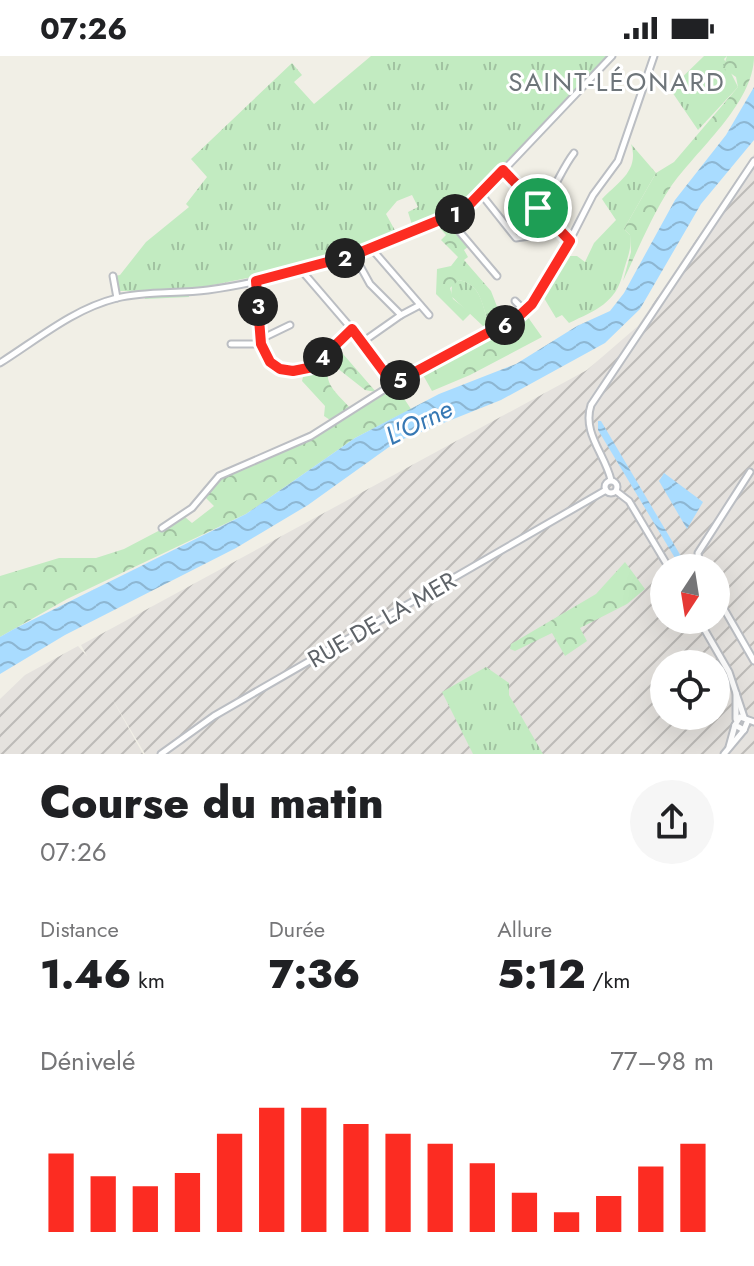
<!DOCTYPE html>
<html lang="fr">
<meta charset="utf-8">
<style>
body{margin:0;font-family:Jost,sans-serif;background:#f6f6f6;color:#202124;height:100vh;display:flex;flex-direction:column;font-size:30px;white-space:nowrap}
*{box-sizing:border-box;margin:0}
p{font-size:26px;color:#757577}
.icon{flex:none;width:44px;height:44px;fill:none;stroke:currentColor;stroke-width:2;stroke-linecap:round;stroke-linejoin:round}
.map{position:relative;height:698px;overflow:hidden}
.side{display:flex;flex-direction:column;background:#fff;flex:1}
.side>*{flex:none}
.needle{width:52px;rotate:192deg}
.tools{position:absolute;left:650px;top:498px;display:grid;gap:16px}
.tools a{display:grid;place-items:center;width:80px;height:80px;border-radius:50%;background:#fff;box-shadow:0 8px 32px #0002;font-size:40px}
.pin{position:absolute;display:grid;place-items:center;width:68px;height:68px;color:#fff;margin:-34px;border:4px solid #fff;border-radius:50%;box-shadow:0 2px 8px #0007}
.km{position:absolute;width:40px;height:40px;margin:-20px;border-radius:50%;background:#222;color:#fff;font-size:22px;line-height:40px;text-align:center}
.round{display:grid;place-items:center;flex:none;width:84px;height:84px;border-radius:42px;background:#f6f6f6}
.head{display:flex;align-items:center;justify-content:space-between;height:136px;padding:0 40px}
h1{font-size:44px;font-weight:800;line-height:60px}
.metrics{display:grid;grid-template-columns:repeat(3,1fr);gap:12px;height:136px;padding:8px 40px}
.metrics div{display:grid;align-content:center}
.metrics b{font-size:40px;font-weight:800}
.metrics small{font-size:22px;font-weight:400}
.metrics p{font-size:22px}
.chart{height:224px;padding:16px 40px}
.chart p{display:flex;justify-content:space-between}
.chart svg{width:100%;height:144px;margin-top:8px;stroke:#fc2c22;stroke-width:6}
.status{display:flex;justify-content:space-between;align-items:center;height:56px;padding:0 40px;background:#fff;direction:ltr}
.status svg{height:22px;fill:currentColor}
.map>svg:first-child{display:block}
</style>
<div class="status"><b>07:26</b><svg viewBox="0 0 49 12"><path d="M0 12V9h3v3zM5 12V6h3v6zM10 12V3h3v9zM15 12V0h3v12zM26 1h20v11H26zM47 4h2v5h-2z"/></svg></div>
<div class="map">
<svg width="754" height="698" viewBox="0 0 754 698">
<defs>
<pattern id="industrial-furrows" width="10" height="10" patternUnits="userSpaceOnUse" patternTransform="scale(2)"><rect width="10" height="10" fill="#e5e2de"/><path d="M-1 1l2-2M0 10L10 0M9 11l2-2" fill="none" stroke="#bdbbb8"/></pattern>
<pattern id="grass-tufts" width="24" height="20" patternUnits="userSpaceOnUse" patternTransform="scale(2)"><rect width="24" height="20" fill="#c2ebc1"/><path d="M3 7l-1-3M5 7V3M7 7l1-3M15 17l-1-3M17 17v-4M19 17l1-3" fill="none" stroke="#a1c2a1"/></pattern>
<pattern id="forest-crowns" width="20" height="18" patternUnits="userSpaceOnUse" patternTransform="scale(2)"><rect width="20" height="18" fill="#c2ebc1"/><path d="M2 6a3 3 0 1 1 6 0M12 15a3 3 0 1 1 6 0" fill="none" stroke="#a1c2a1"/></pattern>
<pattern id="water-waves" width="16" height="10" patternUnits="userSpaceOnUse" patternTransform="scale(2)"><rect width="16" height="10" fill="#a9dcff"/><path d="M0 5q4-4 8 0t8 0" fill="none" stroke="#8db6d2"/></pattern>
</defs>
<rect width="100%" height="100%" fill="#f1efe6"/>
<!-- industrial -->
<path fill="url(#industrial-furrows)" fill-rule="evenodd" d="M754 98V698H145L110 639 143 698H0V643L25 619 78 590 87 600 81 589 587 314 638 270ZM664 512H716V564H664ZM664 608H716V660H664Z"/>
<!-- grass -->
<g fill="url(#grass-tufts)">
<polygon points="371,0 608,0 480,134 456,153 413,172 408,156 418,151 412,139 397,145 386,158 397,178 301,211 188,234 189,241 145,243 142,235 119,235 115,220 120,219 146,186 189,151 186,148 207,121 191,103 292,7 302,19 294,26 314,48"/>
<polygon points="704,0 727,0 724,3 738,31 698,74 670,33"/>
<path d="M631 88 656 117 624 173 630 179C632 194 627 202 623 217 616 247 596 254 569 267L562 259 556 262 541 237 565 200H577L585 206 594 187 616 164 602 143C617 127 640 115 631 88Z"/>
<path d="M459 224C482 229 482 249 489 269L483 270 451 240 452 229Z"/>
<polygon points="486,611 509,627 509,639 543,698 473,698 442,636"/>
</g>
<!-- forest -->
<g fill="url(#forest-crowns)">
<path d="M727 0H754C754 48 695 95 670 132 651 161 638 194 623 225L631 196 630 179 624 173 656 117 674 106 738 31 736 21 723 12Z"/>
<path d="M446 165 469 190 464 194 468 201 464 204 491 235 503 266 492 272C480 253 485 230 459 224L450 232 453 243 471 257 463 265 436 238 437 213 451 210 458 201 441 184 446 179 436 168Z"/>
<polygon points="525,257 542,281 470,319 432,335 423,319 478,288 476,285"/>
<path d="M337 291 376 336 365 334 332 308C319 325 339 339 350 352L330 364 324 360 325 350 302 325 304 317 316 313Z"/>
<polygon points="395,329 411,353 355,382 246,458 67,543 0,581 0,520 59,502 96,502 124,493 185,461 192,467 214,450 204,440 223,420 320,378"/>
<polygon points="625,506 645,533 627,548 580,572 587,585 565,600 552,577 515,595 510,593 511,588 596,538"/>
</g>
<!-- water -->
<g fill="url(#water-waves)">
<polygon points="754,31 754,84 701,148 640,253 605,287 501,344 396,386 308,449 236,492 65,579 0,618 0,581 14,573 246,458 355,382 439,338 516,308 577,270 610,255 624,237 675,144 726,79"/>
<polygon points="598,365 601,365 688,512 681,512 598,374"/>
<polygon points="664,417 703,446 687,473 659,425"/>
</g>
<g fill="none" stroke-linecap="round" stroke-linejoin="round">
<!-- minor casing -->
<g stroke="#bbbec3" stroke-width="9">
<g id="minor">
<polyline points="503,114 570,185"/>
<polyline points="481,138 516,182 529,180 549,164"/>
<path d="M538 152C555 136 560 115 574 97"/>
<polyline points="447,161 497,220"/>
<polyline points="371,192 429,259"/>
<polyline points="354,199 370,228 401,259 364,285"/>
<polyline points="302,215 363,286 393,328"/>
<polyline points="113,220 117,242"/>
<path d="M256 225C259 245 257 268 261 288 262 295 269 305 274 309 303 332 334 290 352 273"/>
<polyline points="515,245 525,255"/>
<polyline points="401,259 420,249"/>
<polyline points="261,283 290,269"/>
<polyline points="231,288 261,288"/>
<path d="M0 307C38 283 73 253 117 242 146 235 178 238 208 234 276 225 431 185 481 138L612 0"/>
<path d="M611 424C605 398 582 377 591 349L754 105"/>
<circle cx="611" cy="431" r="6"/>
<polyline points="616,435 629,445 669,512"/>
<polyline points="162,472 192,452 219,420 311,380 393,328 525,255 568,188 593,139 618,105 654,0"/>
<polyline points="700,512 698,497 750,416"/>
<polyline points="716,539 754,605"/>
<polyline points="699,564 729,616 744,661"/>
<polyline points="736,663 736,637"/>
<polyline points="748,664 744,674 735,669 740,661 754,666"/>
<polyline points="729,691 735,669"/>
<polyline points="161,698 214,660 606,434"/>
<polyline points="724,698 744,674"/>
</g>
</g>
<!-- minor -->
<use href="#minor" stroke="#fff" stroke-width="5"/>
</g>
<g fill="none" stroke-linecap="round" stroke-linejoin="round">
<!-- route casing -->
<g stroke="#fff" stroke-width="16">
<polygon id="route" points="503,114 570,185 532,248 519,260 393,328 352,273 313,311 293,315 280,313 270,306 261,288 256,225 354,199 447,161 470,148"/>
</g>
<!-- route -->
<use href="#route" stroke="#fc2c22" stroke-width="10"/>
</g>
<g text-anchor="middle" stroke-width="6" stroke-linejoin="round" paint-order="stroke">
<!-- street labels -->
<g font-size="24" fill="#5e6368" stroke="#fff">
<text transform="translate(382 564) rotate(-30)" y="8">RUE DE LA MER</text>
</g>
<!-- neighbourhood labels -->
<g font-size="26" letter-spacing="2" fill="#6e757a" stroke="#fff">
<text x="617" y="35">SAINT-LÉONARD</text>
</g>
<!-- water labels -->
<g font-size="26" font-style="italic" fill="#3678b4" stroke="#fff">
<text transform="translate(419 366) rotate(-26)" y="9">L'Orne</text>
</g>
</g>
</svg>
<div class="tools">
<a><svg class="needle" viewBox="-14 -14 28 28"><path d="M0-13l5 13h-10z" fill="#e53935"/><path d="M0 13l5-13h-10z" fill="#757577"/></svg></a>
<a><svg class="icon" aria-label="locate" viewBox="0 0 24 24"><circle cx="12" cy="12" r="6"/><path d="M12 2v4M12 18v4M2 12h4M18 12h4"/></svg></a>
</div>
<div class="pin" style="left:538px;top:152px;background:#1e9e55"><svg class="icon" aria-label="arrive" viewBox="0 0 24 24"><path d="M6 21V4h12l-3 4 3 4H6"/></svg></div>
<b class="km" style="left:455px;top:158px">1</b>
<b class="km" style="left:345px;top:202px">2</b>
<b class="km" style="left:258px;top:250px">3</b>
<b class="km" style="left:323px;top:301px">4</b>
<b class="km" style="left:400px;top:324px">5</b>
<b class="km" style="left:505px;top:269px">6</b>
</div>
<section class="side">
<div class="head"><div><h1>Course du matin</h1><p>07:26</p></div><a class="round"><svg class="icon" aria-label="share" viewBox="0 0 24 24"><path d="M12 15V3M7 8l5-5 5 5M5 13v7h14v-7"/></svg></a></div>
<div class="metrics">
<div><p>Distance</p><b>1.46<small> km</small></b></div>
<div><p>Durée</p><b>7:36</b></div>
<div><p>Allure</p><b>5:12<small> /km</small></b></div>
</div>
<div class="chart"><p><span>Dénivelé</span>77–98 m</p>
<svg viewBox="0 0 160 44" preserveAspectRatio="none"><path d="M5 44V20M15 44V27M25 44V30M35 44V26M45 44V14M55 44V6M65 44V6M75 44V11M85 44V14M95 44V17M105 44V23M115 44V32M125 44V38M135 44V33M145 44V24M155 44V17"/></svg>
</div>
</section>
